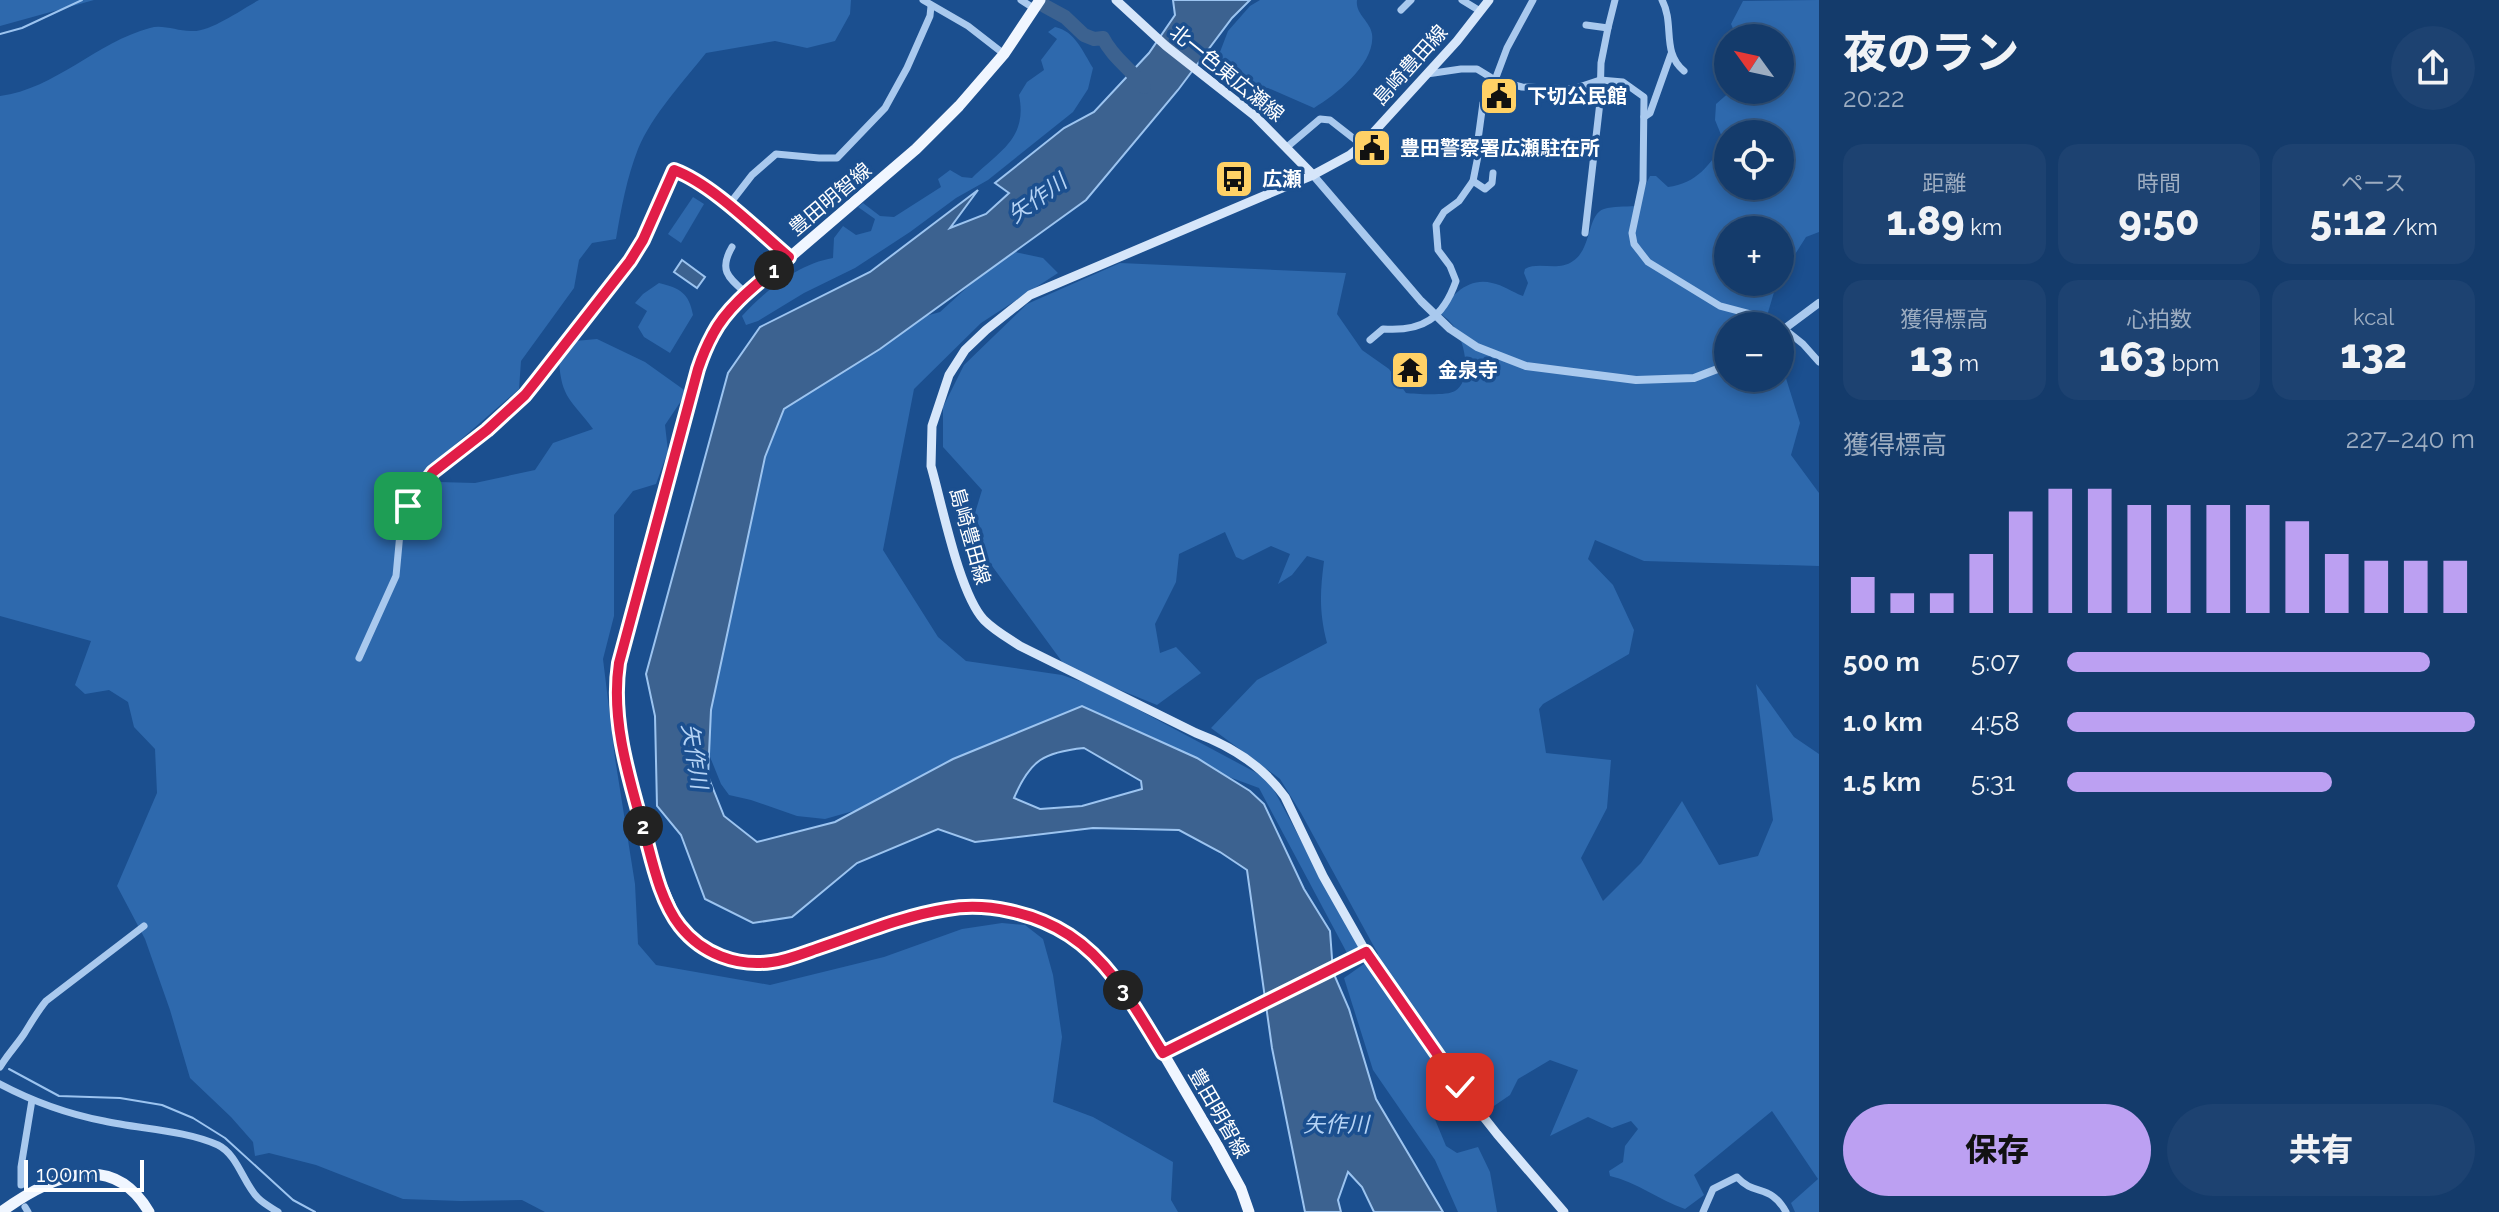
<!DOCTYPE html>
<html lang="ja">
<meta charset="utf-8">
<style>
body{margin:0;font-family:Raleway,"Noto Sans JP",sans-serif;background:#1d4271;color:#f1f3f6;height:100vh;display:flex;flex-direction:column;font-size:30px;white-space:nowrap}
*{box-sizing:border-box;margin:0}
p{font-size:26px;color:#9dadc1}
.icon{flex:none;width:44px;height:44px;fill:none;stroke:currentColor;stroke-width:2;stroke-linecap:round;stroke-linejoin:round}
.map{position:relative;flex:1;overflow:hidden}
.sheet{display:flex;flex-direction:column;background:#143b6b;width:680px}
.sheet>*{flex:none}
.needle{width:52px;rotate:303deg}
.buttons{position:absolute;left:1714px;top:24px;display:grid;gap:16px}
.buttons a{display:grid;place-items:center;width:80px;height:80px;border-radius:50%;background:#143b6b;box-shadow:0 4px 12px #0003,0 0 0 2px #33557e;font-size:40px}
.scale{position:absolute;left:24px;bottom:20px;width:120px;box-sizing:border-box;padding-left:8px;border:4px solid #fff;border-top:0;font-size:22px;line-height:28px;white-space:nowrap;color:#fff;-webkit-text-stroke:6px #1b4f8f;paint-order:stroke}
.pin{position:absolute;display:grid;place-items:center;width:68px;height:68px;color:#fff;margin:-34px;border-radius:16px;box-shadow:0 4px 12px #0006}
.km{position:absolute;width:40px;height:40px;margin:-20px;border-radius:50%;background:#222;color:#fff;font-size:22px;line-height:40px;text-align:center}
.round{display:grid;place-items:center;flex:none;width:84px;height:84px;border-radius:42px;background:#1d4271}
.head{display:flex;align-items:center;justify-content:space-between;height:136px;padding:0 24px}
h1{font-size:44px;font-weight:800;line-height:60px}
.stats{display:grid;grid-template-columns:repeat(3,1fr);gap:12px;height:136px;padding:8px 24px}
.stats div{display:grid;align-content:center;border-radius:20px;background:#1d4271;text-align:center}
.stats b{font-size:40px;font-weight:800}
.stats small{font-size:22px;font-weight:400}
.stats p{font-size:22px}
.chart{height:224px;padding:16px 24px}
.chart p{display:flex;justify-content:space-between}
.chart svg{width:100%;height:144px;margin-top:8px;stroke:#bca0f2;stroke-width:6}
.cta{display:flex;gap:16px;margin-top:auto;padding:16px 24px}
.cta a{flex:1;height:92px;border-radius:48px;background:#bca0f2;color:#111;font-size:32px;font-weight:800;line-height:92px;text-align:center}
.cta a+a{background:#1d4271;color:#f1f3f6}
ul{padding:0 24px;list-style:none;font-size:26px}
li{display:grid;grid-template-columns:128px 96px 1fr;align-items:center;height:60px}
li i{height:20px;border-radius:10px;background:#bca0f2}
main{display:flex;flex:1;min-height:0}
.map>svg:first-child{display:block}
</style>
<main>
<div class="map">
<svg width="1819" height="1212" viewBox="0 0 1819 1212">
<rect width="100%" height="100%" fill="#1b4f8f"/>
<!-- green -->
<g fill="#2e69ad" fill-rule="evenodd">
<polygon points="0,0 94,0 0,26"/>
<path d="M259 0H851L850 14 835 41 807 48 775 41 706 53C684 81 652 115 638 149 627 177 621 209 616 239L592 243 579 260 574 288 521 361 519 389 434 463 438 482 475 483 535 470 553 443 593 429C572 400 561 399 559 360L575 341 597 339 645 362 687 392 665 425 668 451 656 484 633 491 614 515V616L603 659 615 758 635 884 638 944 656 965 770 985 884 957 962 929 1002 923 1025 925 1043 939 1053 975 1062 1037 1053 1102 1093 1117 1173 1162 1171 1200 1178 1212H545L522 1200 461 1201 403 1199 316 1165 269 1153 255 1156 253 1142 231 1117 190 1078 170 1010 145 939 117 886 157 793 155 749 134 727 128 702 109 690 85 694 75 685 91 641 0 616V96C55 89 97 42 150 28 163 24 179 32 193 31 212 31 242 9 259 0Z"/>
<path d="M1260 0H1357C1355 14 1370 21 1372 34 1376 63 1336 95 1314 108L1268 88 1248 86 1226 71 1220 52 1228 31 1250 6Z"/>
<path d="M1819 0V232L1806 237 1780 278V230H1728V282H1777L1764 326H1728V378H1780V366L1784 372 1800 423 1791 455 1819 493V566L1644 561 1595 540 1588 559 1613 585 1634 630 1629 654 1543 704 1539 709 1546 753 1611 760 1607 808 1581 858 1603 901 1641 863 1682 801 1719 865 1758 856 1773 820 1756 684 1794 737 1819 754V1212H1795L1791 1203 1818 1179 1772 1111 1694 1175 1704 1195 1685 1209C1659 1200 1637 1182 1610 1176L1609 1171 1623 1162 1625 1146 1638 1129 1631 1121 1612 1128 1588 1117 1550 1136 1578 1070 1550 1060 1518 1079 1510 1095 1488 1110 1467 1089 1453 1091 1434 1117 1446 1146 1457 1153 1478 1147 1490 1172 1497 1212H1458L1435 1160 1373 1070 1344 978 1378 954 1301 813 1280 779 1211 728 1257 680 1327 643C1319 612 1320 592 1324 561L1307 556 1292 575 1278 584 1290 554 1271 546 1243 560 1236 557 1225 532 1179 554 1176 582 1155 624 1160 653 1176 647 1201 673 1157 705 1103 683 1063 663 976 544 972 523 982 490 943 447V407L964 365 1027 304 1120 263 1346 273 1337 314 1362 350 1389 369 1406 393C1416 394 1447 396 1455 391 1472 380 1465 348 1458 333 1454 325 1448 319 1441 314 1450 295 1469 277 1492 283 1503 285 1512 292 1523 296L1528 283 1524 273 1525 269C1539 261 1558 272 1573 261 1592 249 1587 214 1604 209 1613 206 1625 207 1635 206L1650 176H1656L1668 187C1696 184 1711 164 1724 142L1715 120 1716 104 1732 90H1780V38H1737L1731 24 1743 1ZM1728 134H1780V186H1728Z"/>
<path d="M1055 27C1075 31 1083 52 1093 68L1088 89 1073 112 988 180 956 198 910 232 855 268 804 293 758 321 746 325 742 316C766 290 798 264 833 258L834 238 843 226 856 235 871 231 875 219 858 207 863 203 880 216 894 217 941 187 938 179 950 170 962 177 972 178C999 151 1028 139 1019 95L1027 82 1044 70 1041 60 1057 39 1048 32Z"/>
<polygon points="693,197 704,204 681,243 668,234"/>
<polygon points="1015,252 1043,258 1058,273 981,323 914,389 883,550 938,637 966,661 1062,675 1094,686 1268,779 1359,948 1347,953 1259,788 1183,760 1090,713 885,802 825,819 797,816 751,800 729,795 721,784 704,742 752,486 784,393 904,322 940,312 984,272"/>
<path d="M659 283C680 288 689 293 693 315L670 353 644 337 638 327 647 311 635 303 643 294Z"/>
</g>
<!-- water -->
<g fill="#3c6290" stroke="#9cc4f0" stroke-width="2" fill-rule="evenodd">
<path d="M1173 0H1250L1232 18 1178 90 1086 200 880 349 784 409 765 457 711 710 708 776 724 816 757 842 835 822 953 759 1082 706 1197 758 1250 791 1264 804 1304 889 1330 931 1333 972 1349 1009 1376 1099 1443 1212H1374L1362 1187 1348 1172 1338 1200 1341 1212H1305L1272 1048 1247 870 1220 852 1179 830 1093 828 975 842 938 829 857 863 792 917 753 923 705 899 681 835 657 806 655 716 646 674 728 373 760 327 870 272 978 190 950 228 986 214 1009 193 995 183 1064 128 1094 112 1149 53 1175 15ZM1084 748 1141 781 1142 789 1082 806 1040 809 1014 798C1030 760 1044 752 1084 748Z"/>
<polygon points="682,260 705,277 697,288 674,272"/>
</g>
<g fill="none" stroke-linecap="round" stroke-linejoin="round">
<!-- stream -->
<g stroke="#9cc4f0" stroke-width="2">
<polyline points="0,34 22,28 82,0"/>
<polyline points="9,1069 59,1096 120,1098 162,1105 193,1118 225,1138 293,1200 315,1212"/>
</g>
<!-- river -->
<path stroke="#3c6290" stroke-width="14" d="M1040 0 1045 6 1065 17 1084 35 1094 39 1103 38C1112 57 1131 69 1144 87"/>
<!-- minor -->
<g stroke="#a9c9ee" stroke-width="7">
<polyline points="923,0 968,26 1004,54"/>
<polyline points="1021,0 1035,9"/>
<polyline points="1462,0 1480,11"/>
<path d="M1662 0C1675 24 1661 52 1684 71"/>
<polyline points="1401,10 1411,0"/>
<polyline points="1608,28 1615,0"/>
<polyline points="1427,74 1461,69 1477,69 1495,80 1522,87 1573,89 1600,80 1623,82 1644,97 1643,181 1632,233 1634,244 1648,262 1720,306 1773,320 1803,344 1819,362"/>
<polyline points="1644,117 1650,113 1671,54"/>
<polyline points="1287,147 1320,119 1330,120 1362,145"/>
<polyline points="1473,181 1485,189 1492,183 1493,173"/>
<polyline points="728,206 752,175 776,154 819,158 837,158 885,108 907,68 930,16 931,6"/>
<polyline points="1585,233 1600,102 1601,63 1608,28 1586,25"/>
<path d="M732 247C718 271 729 278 747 294"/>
<path d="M1370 340 1383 329C1423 332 1443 318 1456 281L1450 266 1438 250 1436 225 1444 212 1459 201 1473 181 1478 156 1477 147 1483 103 1495 80 1507 48 1533 0"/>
<path d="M359 658 396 576 400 533 408 506 433 472 487 430 525 395 537 380 630 261 643 240 674 170C712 185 757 230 789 257"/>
<polyline points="1163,1053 1366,952"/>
<path d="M0 1067C7 1055 16 1046 24 1034 31 1023 37 1012 46 1001L144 926"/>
<path d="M0 1084C32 1101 68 1114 104 1121 139 1129 185 1130 218 1145 238 1155 243 1183 258 1198 264 1204 272 1208 278 1212"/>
<polyline points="21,1185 21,1167 32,1100"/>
<polyline points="25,1207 28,1212"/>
<path d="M1703 1212 1713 1189 1737 1177C1755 1197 1770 1183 1786 1212"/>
</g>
<!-- tertiary -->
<g stroke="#a9c9ee" stroke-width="8">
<polyline points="1313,175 1421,301 1450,329 1477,347 1526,366 1636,380 1694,378 1728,365"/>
<polyline points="1780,332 1819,303"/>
</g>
<!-- secondary -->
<g stroke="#d6e6fa" stroke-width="9">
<polyline points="1116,0 1166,46 1255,116 1313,175"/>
<path d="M1489 0 1457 41 1362 145 1350 155 1313 175 1030 295 986 330 965 350 949 375 932 426 931 466C942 504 959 593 984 620 995 631 1008 638 1020 646L1196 733C1231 746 1263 766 1285 797L1323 876 1366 952 1460 1087 1497 1134 1564 1212"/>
</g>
<!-- primary -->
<g stroke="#f0f6ff" stroke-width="11">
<polyline points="1040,0 1004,54 959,106 916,149 747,294 722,321 714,332 698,369 622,646 616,682 617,715 623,750 654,868 678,924 693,941 713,953 735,961 772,962 922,914 967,907 1009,911 1057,928 1094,953 1117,982 1163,1053 1217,1145 1241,1189 1249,1212"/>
<path d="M1 1212C48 1178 111 1147 149 1212"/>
</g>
</g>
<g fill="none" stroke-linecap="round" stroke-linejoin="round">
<!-- route casing -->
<g stroke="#fff" stroke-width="16">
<path id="route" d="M408 506 433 472 487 430 525 395 537 380 630 261 643 240 674 170C712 184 757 230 789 257 764 279 729 303 713 334 707 345 702 357 698 369L619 663C610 723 631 784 647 842 654 869 662 903 680 926 702 954 737 967 772 962 788 960 804 953 819 948 861 934 903 916 947 909 987 902 1035 913 1069 935 1112 963 1136 1010 1163 1053L1366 952 1460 1087"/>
</g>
<!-- route -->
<use href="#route" stroke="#e11d48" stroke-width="10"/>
</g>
<!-- icons -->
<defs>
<g id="civic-square" transform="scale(2)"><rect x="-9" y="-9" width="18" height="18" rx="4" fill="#ffd166" stroke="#1b4f8f"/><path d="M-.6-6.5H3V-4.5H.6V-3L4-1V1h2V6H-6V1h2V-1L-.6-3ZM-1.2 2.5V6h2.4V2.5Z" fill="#111"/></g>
<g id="bus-square" transform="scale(2)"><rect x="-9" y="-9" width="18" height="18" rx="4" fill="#ffd166" stroke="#1b4f8f"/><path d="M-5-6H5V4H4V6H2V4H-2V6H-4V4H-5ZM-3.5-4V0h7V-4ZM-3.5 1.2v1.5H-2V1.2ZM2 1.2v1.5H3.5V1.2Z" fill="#111"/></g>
<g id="temple-square" transform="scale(2)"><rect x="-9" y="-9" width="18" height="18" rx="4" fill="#ffd166" stroke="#1b4f8f"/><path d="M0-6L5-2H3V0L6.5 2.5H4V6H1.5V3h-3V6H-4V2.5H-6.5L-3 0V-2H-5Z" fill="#111"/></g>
</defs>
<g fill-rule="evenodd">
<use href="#civic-square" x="1499" y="96"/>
<use href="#civic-square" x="1372" y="148"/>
<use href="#bus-square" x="1234" y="179"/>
<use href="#temple-square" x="1410" y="370"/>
</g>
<g text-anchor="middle" stroke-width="7" stroke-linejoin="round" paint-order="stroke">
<!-- street labels -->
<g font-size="20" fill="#fff" stroke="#1b4f8f">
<text transform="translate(1410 65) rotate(-48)" y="7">島崎豊田線</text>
<text transform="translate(1227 73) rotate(39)" y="7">北一色東広瀬線</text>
<text transform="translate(830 199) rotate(-40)" y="7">豊田明智線</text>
<text transform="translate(970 536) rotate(74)" y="7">島崎豊田線</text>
<text transform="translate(1219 1113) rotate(60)" y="7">豊田明智線</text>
</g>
<!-- poi labels -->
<g font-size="20" font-weight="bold" fill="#fff" stroke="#1b4f8f" text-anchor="start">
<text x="1527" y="103">下切公民館</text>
<text x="1400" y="155">豊田警察署広瀬駐在所</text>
<text x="1262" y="186">広瀬</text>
<text x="1438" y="377">金泉寺</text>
</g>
<!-- water labels -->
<g font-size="22" font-style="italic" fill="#b5d3f5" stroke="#1b4f8f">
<text transform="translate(1037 198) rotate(-36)" y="8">矢作川</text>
<text transform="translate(695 756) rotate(81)" y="8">矢作川</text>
<text x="1336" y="1132">矢作川</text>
</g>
</g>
</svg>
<div class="buttons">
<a><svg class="needle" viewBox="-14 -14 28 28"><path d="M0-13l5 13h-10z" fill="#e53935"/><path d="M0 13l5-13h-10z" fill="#9dadc1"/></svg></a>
<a><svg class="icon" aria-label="locate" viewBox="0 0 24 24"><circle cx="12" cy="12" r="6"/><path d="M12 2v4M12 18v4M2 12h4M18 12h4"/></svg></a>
<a>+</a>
<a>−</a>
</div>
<div class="scale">100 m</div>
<div class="pin" style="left:408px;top:506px;background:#1e9e55"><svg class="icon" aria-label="arrive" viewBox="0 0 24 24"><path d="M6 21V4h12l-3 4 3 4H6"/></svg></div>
<div class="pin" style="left:1460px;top:1087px;background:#d93025"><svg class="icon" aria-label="check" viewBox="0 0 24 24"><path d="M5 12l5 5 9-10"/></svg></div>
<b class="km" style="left:774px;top:270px">1</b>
<b class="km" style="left:643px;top:826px">2</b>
<b class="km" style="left:1123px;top:990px">3</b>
</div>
<section class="sheet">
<div class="head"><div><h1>夜のラン</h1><p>20:22</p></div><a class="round"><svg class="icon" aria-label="share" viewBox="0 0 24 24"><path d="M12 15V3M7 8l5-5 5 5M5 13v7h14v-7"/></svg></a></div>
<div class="stats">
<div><p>距離</p><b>1.89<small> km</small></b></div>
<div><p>時間</p><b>9:50</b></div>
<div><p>ペース</p><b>5:12<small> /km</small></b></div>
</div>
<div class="stats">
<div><p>獲得標高</p><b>13<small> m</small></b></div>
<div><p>心拍数</p><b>163<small> bpm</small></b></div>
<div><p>kcal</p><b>132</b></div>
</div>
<div class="chart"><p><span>獲得標高</span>227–240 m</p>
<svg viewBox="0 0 160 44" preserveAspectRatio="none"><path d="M5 44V33M15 44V38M25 44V38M35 44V26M45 44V13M55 44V6M65 44V6M75 44V11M85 44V11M95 44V11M105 44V11M115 44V16M125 44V26M135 44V28M145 44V28M155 44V28"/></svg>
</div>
<ul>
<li><b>500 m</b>5:07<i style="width:89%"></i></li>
<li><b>1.0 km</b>4:58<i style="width:100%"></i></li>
<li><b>1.5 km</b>5:31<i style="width:65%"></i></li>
</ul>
<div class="cta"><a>保存</a><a>共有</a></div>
</section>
</main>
